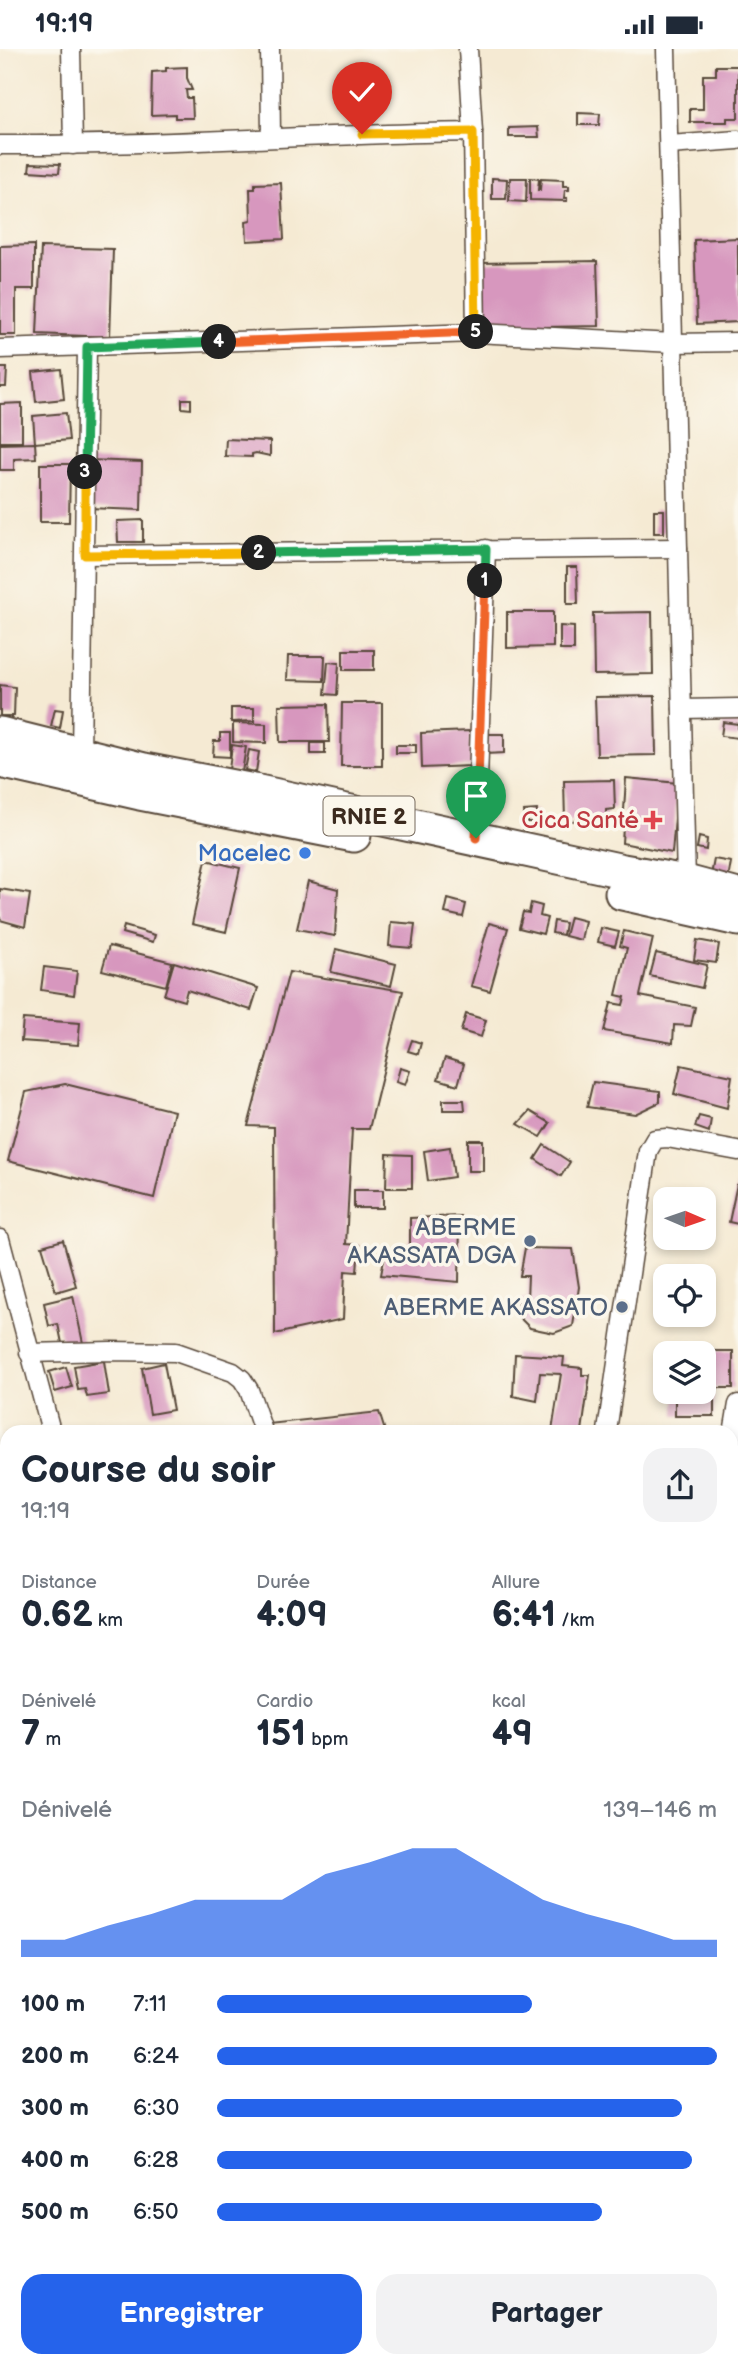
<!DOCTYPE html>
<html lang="fr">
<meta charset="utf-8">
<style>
body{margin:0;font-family:"Balsamiq Sans",sans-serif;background:#f2f2f3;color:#1f2937;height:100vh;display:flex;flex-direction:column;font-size:26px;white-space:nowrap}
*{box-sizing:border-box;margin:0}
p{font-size:23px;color:#747a83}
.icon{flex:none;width:38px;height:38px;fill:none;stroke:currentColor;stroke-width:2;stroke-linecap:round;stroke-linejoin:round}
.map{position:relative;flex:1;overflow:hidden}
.panel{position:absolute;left:0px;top:1376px;width:738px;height:943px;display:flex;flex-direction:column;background:#fff;border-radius:21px 21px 0 0;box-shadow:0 4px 10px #0003}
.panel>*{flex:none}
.needle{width:46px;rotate:92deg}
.controls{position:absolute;left:653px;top:1138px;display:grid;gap:14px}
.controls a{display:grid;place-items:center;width:63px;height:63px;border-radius:14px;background:#fff;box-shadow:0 4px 10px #0003;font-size:35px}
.pin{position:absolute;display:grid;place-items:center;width:60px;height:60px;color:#fff;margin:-72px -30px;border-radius:50% 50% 50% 0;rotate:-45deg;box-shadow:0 0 7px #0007}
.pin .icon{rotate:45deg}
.km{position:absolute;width:35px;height:35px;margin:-18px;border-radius:50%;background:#222;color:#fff;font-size:19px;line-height:35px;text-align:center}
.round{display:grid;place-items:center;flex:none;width:74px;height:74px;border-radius:21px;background:#f2f2f3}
.summary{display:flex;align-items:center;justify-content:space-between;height:119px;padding:0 21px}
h1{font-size:38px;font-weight:600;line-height:52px}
.metrics{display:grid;grid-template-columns:repeat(3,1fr);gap:10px;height:119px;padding:7px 21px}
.metrics div{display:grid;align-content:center}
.metrics b{font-size:35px;font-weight:600}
.metrics small{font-size:19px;font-weight:400}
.metrics p{font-size:19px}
.chart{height:196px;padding:14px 21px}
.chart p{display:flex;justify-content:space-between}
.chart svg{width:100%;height:126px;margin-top:7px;fill:#2563eb;opacity:.7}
.button{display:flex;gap:14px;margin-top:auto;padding:14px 21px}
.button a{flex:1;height:80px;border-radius:21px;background:#2563eb;color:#fff;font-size:28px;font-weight:600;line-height:80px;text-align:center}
.button a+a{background:#f2f2f3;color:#1f2937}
ul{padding:0 21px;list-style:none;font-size:23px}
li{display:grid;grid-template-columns:112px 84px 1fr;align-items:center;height:52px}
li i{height:18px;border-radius:9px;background:#2563eb}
.status{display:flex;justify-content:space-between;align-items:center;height:49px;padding:0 35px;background:#fff;direction:ltr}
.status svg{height:19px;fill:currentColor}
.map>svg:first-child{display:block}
</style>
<div class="status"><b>19:19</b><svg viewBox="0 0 49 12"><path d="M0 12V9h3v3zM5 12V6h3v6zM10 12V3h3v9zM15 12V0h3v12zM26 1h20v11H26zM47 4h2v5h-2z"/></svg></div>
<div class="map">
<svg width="738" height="2318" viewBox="0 0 738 2318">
<rect width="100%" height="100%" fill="#fbf7ec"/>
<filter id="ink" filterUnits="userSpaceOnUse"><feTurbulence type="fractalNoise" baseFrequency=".0143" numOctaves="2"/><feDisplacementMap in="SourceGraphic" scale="14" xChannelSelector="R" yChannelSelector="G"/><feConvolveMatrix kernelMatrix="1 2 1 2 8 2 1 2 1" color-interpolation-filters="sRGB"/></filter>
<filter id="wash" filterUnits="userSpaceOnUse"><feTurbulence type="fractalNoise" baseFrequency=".00686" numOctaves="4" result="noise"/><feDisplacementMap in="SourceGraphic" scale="28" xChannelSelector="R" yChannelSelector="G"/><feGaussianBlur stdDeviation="1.57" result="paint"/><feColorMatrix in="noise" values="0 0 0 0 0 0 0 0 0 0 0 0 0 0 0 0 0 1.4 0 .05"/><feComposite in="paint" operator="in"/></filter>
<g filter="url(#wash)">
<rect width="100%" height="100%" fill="#f5ead3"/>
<!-- green -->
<polygon fill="#a8d785" stroke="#728052" stroke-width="2" points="7,1543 7,1663 0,1640 0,1545"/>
<g id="blocks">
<!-- building -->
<g fill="#d797be">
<polygon points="716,17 738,17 738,69 727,69 727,73 690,73 690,60 703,60 703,26 716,26"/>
<polygon points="187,18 187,29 192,41 186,41 187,49 192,49 193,69 175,69 175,65 151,66 152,23 166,22 166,19"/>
<polygon points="578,64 600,65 599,76 578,76"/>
<polygon points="538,78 539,88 509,88 509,79"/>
<polygon points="30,114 60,115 59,124 29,122"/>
<polygon points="492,129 507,130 506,150 492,150"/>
<polygon points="510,129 527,129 526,153 509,152"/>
<polygon points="530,129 539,130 538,141 540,141 541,130 563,131 563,137 569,137 569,141 565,141 564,149 567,149 567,152 530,151"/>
<polygon points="281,134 284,190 247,192 246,172 251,171 250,140 255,140 255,135"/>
<polygon points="738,189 738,273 697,275 694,191"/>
<polygon points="34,196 34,240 16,240 16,286 0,286 0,197"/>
<polygon points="41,198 113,200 110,288 37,285"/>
<polygon points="597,212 599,277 483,279 481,214"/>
<polygon points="0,319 7,319 6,338 0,338"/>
<polygon points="61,320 64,350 36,353 33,323"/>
<polygon points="182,350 191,350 191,360 182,359"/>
<polygon points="22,354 22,393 0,393 0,355"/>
<polygon points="66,364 69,391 35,394 33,367"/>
<polygon points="226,390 270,392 270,407 256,404 252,405 252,408 225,407"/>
<polygon points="35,394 36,409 14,410 14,421 0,421 0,395"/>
<polygon points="89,411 142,413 141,461 87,459"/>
<polygon points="40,415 70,415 69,473 40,473"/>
<rect x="654" y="461" width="10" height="23"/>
<polygon points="143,471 143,493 118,493 117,472"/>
<polygon points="567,518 577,518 578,555 567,555"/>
<polygon points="507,563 553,563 553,598 507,599"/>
<polygon points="652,563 653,625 594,626 593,564"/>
<polygon points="560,577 574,578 574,601 560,601"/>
<rect x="343" y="601" width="31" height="20"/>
<polygon points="288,607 325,607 324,632 287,631"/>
<polygon points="328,613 339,614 337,646 325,645"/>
<polygon points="0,636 15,638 14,667 0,667"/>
<polygon points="655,647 656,706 597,707 595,648"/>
<polygon points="342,654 382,654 382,717 341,717"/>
<polygon points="328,655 329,693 280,693 279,656"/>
<polygon points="231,659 254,659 254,672 231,673"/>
<polygon points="55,660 63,661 60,679 51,677"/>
<polygon points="723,673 738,675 738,689 721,687"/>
<polygon points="233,674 266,675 266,694 233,693"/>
<polygon points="470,682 471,717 422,719 421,684"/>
<polygon points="220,684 230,684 230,708 213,707 214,692 220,692"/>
<polygon points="486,685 504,685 504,704 486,705"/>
<rect x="311" y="694" width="14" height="11"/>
<polygon points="232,696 246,698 242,723 229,721"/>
<rect x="396" y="696" width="20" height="8"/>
<polygon points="249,701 259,703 256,723 245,721"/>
<polygon points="626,729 678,734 672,804 622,794"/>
<polygon points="614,731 615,760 606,761 606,771 565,772 564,732"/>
<polygon points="537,761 536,773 525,773 524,762"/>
<polygon points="699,788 707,790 706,801 697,799"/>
<polygon points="714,810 731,813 728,830 711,827"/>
<polygon points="206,811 240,819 226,883 192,875"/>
<polygon points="308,832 338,840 335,887 297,880"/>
<polygon points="0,840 30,845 25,878 0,871"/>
<polygon points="448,850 466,855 463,868 445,864"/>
<polygon points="531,854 542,857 540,867 547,869 543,885 519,879 523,863 529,864"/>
<polygon points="570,868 585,872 581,891 565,887"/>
<polygon points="554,872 565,874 563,886 552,884"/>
<polygon points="391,873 415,875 412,899 389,897"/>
<polygon points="489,874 508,879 490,942 471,937"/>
<polygon points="124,877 155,886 153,893 122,884"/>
<polygon points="601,879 619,883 615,897 598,893"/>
<polygon points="624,882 653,889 640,947 695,958 691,977 674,976 673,994 604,982 611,954 623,956 625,948 616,946 627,899 620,897"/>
<polygon points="697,891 719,895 716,914 694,911"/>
<polygon points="109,897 172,913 166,937 102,921"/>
<polygon points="336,900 396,915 391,937 331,923"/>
<polygon points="656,904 707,916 702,939 650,927"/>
<polygon points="174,913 258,939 251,961 187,941 184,952 164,946"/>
<polygon points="44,918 77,922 74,946 41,941"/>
<polygon points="289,923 403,942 369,1080 352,1080 346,1195 359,1196 357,1223 345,1222 343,1270 275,1285 274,1078 248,1077"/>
<polygon points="466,965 486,971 481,988 461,982"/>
<polygon points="23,970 80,974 78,996 21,992"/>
<polygon points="412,991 421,994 418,1005 408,1002"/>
<polygon points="445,1009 464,1015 458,1036 438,1030"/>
<polygon points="681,1016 732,1027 727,1059 674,1045"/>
<polygon points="400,1019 410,1022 405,1036 396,1033"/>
<polygon points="593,1033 660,1042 660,1053 635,1065 587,1058"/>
<polygon points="65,1035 174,1062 154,1149 8,1112 26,1043"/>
<polygon points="443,1051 464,1051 465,1061 443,1061"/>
<polygon points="530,1062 550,1074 541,1088 518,1075"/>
<polygon points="699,1067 711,1070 709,1083 695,1078"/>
<rect x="468" y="1091" width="15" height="31"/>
<polygon points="544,1096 570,1113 561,1127 535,1110"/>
<polygon points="450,1098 454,1128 428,1132 424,1102"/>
<polygon points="387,1105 412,1106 412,1139 386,1139"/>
<polygon points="737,1135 738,1135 738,1175 729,1173"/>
<rect x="354" y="1141" width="29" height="18"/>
<polygon points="460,1167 459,1233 381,1226 385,1204 410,1207 410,1169"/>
<polygon points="63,1191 76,1237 56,1243 42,1197"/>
<polygon points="525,1199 573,1200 579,1238 573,1277 554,1284 530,1279 520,1269 524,1261 519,1258 519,1250 527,1250 528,1227 520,1227"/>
<polygon points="73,1247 83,1294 63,1299 58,1275 49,1277 44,1254"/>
<rect x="704" y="1302" width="29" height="37"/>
<polygon points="515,1305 564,1308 563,1317 582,1319 582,1326 590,1326 582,1382 552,1382 561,1325 540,1324 537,1352 513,1347"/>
<polygon points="104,1312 109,1345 87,1348 85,1340 78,1341 74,1317"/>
<polygon points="164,1314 173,1361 150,1365 142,1319"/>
<polygon points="66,1318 72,1338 55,1343 49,1323"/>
<polygon points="675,1345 714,1346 714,1367 675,1367"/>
<polygon points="379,1363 385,1382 271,1382 268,1375"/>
<polygon points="732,1662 738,1663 732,1684"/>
<polygon points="738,1884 738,1907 732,1908 732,1885"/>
<polygon points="734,1926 738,1926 738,1967 736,1967"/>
<polygon points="737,2083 738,2083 738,2110 732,2109"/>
<polygon points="734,2119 738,2120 738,2144 732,2143"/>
<rect x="732" y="2262" width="6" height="44"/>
<polygon points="92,2312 110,2312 129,2318 90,2318"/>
<polygon points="172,2312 186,2312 185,2318 170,2318"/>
<polygon points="414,2312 450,2312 449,2318 413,2318"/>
</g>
</g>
</g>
<g filter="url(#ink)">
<use href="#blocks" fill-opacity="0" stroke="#574739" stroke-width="2"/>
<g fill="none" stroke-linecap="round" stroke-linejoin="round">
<!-- street casing -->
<g stroke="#574739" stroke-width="21">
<g id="street">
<polyline points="71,0 73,96"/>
<polyline points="270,0 271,88"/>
<polyline points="468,0 473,83 476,284"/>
<polyline points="666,0 686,833"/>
<path d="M0 96C158 97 315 85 473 83"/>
<polyline points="669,96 738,91"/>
<polyline points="0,300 476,284 674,294 738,293"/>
<polyline points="85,506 678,499"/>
<polyline points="682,660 738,659"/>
<polyline points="81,704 87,298"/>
<polyline points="476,789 486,500"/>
<polyline points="0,1190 51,1382"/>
<polyline points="29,1304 110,1302 176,1303 233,1323 242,1330 249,1341 263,1382"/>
<polyline points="607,1382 648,1102 655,1090 667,1089 738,1102"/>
<polyline points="732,1390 738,1355"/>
<polyline points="0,1454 7,1451"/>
<polyline points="732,1499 738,1502"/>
<polyline points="732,1647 738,1648"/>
<polyline points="732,1821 738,1825"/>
<polyline points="0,1885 7,1884"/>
<polyline points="732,1976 738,1977"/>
<polyline points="0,2023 7,2026"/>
<polyline points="199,2318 200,2312"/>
</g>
</g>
<!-- highway casing -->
<g stroke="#574739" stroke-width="37">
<g id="highway">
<polyline points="0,685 144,721 254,742 623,822 686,833 738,847"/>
<polyline points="0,712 140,744 354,786"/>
<polyline points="622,844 738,870"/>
</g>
</g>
<!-- street -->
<use href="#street" stroke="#fff" stroke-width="18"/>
<!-- highway -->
<use href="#highway" stroke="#fff" stroke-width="33"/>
</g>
</g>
<g fill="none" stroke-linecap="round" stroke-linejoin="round" filter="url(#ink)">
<!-- split-1 casing -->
<g stroke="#fff" stroke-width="14">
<polyline id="split-1" points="476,789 485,532"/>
</g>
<!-- split-2 casing -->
<g stroke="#fff" stroke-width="14">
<polyline id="split-2" points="259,504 486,500 485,532"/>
</g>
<!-- split-3 casing -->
<g stroke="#fff" stroke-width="14">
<polyline id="split-3" points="85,423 85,506 259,504"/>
</g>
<!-- split-4 casing -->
<g stroke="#fff" stroke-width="14">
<polyline id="split-4" points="85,423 87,298 219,293"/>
</g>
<!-- split-5 casing -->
<g stroke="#fff" stroke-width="14">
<polyline id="split-5" points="219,293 476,283"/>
</g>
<!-- split-6 casing -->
<g stroke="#fff" stroke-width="14">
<polyline id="split-6" points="362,85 473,83 476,283"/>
</g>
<!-- split-1 -->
<use href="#split-1" stroke="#f0652b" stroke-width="9"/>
<!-- split-2 -->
<use href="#split-2" stroke="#22a559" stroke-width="9"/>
<!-- split-3 -->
<use href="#split-3" stroke="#f5b400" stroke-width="9"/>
<!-- split-4 -->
<use href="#split-4" stroke="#22a559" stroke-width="9"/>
<!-- split-5 -->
<use href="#split-5" stroke="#f0652b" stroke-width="9"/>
<!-- split-6 -->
<use href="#split-6" stroke="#f5b400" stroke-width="9"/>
</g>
<!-- markers -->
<path fill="#e0444e" stroke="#fbf7ec" stroke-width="2.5" d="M649.5 760.5h7v7h7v7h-7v7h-7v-7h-7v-7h7z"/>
<circle fill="#3f7fe0" stroke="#fbf7ec" stroke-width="2.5" cx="305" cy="804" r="7"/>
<g fill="#5c6f8a" stroke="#fbf7ec" stroke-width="2.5">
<circle cx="530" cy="1192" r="7"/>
<circle cx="622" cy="1258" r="7"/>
</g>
<g text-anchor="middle" stroke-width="7" stroke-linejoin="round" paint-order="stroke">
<!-- shield labels -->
<rect fill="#fbf7ec" stroke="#75685c" stroke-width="2" x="323.5" y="747.5" width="91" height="39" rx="5"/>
<g font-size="23" font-weight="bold" fill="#3b2a1e">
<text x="369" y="775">RNIE 2</text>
</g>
<!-- health labels -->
<g font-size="24" fill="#be3a42" stroke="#fbf7ec" text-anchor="end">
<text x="639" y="779">Cica Santé</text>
</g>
<!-- shop labels -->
<g font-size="24" fill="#366cbe" stroke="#fbf7ec" text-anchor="end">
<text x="291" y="812">Macelec</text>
</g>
<!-- service labels -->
<g font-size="24" fill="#4e5e75" stroke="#fbf7ec" text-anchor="end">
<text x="516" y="1186">ABERME<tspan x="516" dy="28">AKASSATA DGA</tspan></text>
<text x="608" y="1266">ABERME AKASSATO</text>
</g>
</g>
</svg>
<div class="controls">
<a><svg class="needle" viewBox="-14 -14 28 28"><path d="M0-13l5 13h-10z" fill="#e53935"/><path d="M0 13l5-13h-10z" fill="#747a83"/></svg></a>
<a><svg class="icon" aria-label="locate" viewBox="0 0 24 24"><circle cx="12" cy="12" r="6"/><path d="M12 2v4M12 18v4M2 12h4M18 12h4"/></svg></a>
<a><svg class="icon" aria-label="layers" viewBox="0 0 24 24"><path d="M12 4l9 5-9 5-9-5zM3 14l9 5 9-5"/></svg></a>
</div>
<div class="pin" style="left:476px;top:789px;background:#1e9e55"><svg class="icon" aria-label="arrive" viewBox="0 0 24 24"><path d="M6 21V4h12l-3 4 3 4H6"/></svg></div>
<div class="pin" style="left:362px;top:85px;background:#d93025"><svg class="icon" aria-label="check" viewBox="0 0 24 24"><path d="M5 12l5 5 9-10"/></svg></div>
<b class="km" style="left:485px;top:532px">1</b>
<b class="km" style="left:259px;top:504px">2</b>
<b class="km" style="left:85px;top:423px">3</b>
<b class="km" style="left:219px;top:293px">4</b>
<b class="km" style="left:476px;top:283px">5</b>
<section class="panel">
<div class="summary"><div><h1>Course du soir</h1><p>19:19</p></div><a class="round"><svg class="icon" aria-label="share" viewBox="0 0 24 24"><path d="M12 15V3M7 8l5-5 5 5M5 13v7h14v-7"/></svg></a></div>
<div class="metrics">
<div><p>Distance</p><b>0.62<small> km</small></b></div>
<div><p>Durée</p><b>4:09</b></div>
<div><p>Allure</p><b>6:41<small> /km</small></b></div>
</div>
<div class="metrics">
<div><p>Dénivelé</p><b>7<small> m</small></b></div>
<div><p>Cardio</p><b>151<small> bpm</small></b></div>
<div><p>kcal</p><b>49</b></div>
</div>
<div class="chart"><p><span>Dénivelé</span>139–146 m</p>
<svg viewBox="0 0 160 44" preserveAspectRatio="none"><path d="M0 44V38L10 38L20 33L30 29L40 24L50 24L60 24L70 15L80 11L90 6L100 6L110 15L120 24L130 29L140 33L150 38L160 38V44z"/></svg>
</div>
<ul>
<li><b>100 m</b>7:11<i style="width:63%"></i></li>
<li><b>200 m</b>6:24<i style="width:100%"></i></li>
<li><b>300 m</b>6:30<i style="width:93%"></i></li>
<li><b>400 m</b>6:28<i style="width:95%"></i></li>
<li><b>500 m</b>6:50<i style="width:77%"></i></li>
</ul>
<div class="button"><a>Enregistrer</a><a>Partager</a></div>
</section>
</div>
